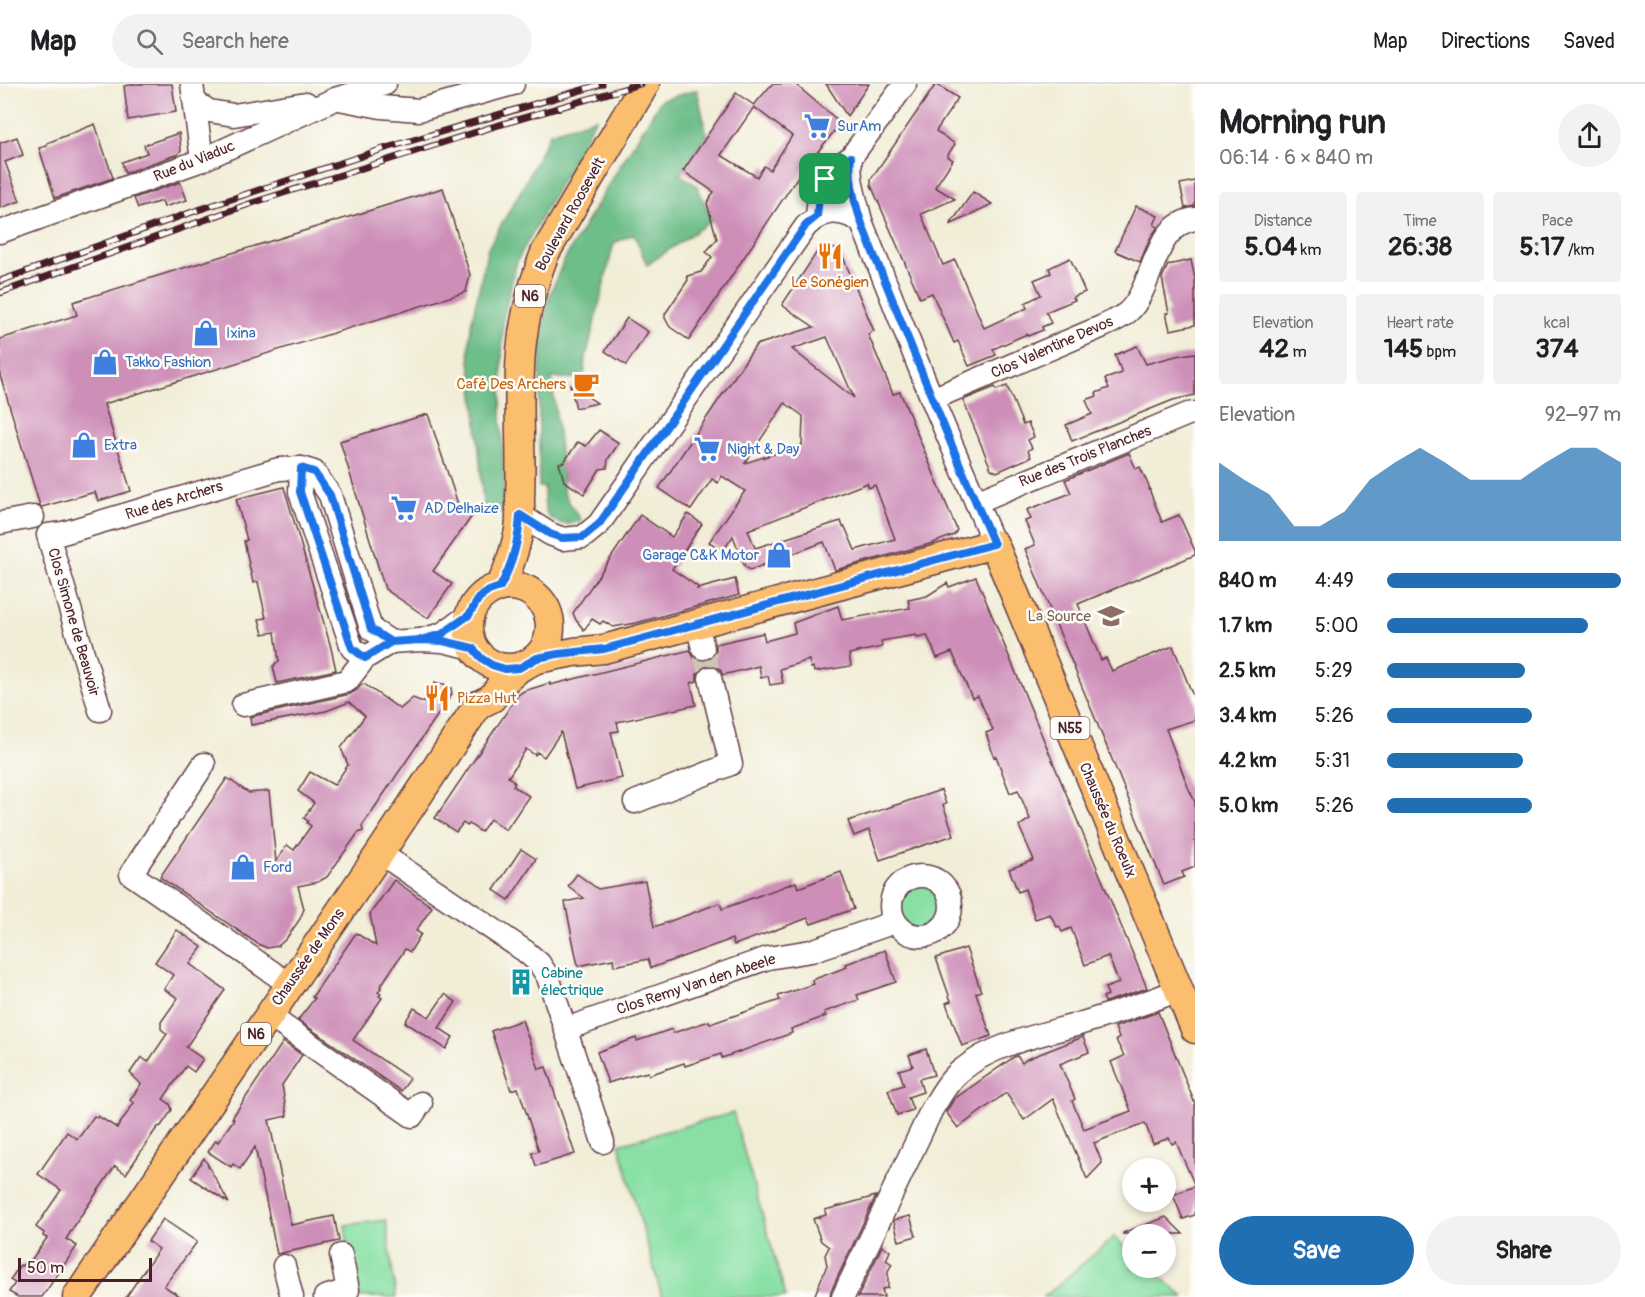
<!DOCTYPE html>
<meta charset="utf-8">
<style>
body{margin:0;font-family:Pangolin,sans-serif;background:#f2f2f2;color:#202124;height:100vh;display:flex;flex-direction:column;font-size:22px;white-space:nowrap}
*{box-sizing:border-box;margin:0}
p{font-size:20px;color:#757577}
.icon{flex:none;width:33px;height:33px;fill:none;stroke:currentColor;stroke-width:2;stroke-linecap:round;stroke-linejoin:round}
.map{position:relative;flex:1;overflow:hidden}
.details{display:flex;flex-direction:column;background:#fff;width:450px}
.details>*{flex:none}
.tools{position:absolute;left:1122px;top:1074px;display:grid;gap:12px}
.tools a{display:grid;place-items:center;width:54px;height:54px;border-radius:50%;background:#fff;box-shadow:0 3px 9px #0003;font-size:30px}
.scale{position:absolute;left:18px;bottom:15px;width:134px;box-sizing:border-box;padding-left:6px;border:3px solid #4a1f2b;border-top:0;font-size:16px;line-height:21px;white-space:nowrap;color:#4a1f2b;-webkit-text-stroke:4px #fdfcf7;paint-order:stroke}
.pin{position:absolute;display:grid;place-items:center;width:51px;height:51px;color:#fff;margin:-26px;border-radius:12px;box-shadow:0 3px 9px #0006}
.round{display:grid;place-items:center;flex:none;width:63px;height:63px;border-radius:32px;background:#f2f2f2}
.summary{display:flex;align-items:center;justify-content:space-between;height:102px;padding:0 24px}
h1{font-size:33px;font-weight:800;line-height:45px}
.metrics{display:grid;grid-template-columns:repeat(3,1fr);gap:9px;height:102px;padding:6px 24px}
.metrics div{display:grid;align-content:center;border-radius:6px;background:#f2f2f2;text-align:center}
.metrics b{font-size:26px;font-weight:800}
.metrics small{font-size:16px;font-weight:400}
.metrics p{font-size:16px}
.chart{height:168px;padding:12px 24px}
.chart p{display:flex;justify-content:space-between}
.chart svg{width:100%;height:108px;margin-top:6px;fill:#1f6fb2;opacity:.7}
.primary-button{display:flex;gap:12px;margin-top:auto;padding:12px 24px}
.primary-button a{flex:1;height:69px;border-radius:36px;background:#1f6fb2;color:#fff;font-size:24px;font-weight:800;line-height:69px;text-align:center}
.primary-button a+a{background:#f2f2f2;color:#202124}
ul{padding:0 24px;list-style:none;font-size:20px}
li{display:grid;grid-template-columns:96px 72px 1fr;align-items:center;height:45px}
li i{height:15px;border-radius:8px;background:#1f6fb2}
header{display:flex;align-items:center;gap:36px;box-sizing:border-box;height:84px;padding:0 30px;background:#fff;border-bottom:2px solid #e0e0e0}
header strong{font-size:28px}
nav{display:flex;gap:33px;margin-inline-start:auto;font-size:21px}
.search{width:420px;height:54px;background:#f2f2f2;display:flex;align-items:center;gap:15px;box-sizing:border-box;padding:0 21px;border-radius:33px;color:#757577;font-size:22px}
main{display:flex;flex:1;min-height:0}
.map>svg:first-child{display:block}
</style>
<header>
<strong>Map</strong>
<div class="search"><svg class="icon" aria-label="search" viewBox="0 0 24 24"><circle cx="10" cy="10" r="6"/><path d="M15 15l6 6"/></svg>Search here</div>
<nav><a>Map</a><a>Directions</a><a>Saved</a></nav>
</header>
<main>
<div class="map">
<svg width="1195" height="1213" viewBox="0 0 1195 1213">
<rect width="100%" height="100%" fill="#fdfcf7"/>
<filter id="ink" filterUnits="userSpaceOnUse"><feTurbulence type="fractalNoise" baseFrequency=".0167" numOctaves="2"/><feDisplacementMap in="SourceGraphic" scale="12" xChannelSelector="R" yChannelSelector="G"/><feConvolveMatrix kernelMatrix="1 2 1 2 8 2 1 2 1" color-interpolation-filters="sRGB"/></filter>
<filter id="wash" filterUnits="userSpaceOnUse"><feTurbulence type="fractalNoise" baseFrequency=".008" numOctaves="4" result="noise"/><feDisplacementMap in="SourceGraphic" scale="24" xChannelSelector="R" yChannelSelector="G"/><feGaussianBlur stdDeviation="1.35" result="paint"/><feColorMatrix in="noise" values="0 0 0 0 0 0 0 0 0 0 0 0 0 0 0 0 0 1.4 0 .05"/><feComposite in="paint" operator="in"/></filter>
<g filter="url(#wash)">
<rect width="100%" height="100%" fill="#f1edd7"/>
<!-- green -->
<g fill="#88e0a5" stroke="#698068" stroke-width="1.5">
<circle cx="922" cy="822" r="25"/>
<polygon points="733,1029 786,1213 662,1213 619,1060"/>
<polygon points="386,1136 396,1213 354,1213 345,1141"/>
<polygon points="1114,1153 1132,1169 1132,1184 1150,1184 1184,1213 1044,1213"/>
</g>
<!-- forest -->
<g fill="#6ebe8a" stroke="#5c6e5a" stroke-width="1.5">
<path d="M697 6 707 50 680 90 697 102 712 136 647 181 634 150 614 159 584 281 585 288 577 294H552L563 396C560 410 574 425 581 436 568 443 548 441 545 423 544 417 544 410 544 403H539V325L541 260 548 216 563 178 606 105 661 16Z"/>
<polygon points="596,34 517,177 503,235 501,334 504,393 503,428 484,431 476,329 469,267 471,241 488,164 524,101 550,49"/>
</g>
<g id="blocks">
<!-- building -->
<g fill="#cd8eb8" fill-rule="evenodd">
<polygon points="135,0 172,0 176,28 128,36 124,2"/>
<path d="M772 0H795L841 39 815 71 813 70 689 256 670 243 665 234V230L688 196 687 192 701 188 712 173 706 168 717 155 707 119 714 108 683 87 736 9 754 21ZM754 23 792 52 770 86 764 82 757 93 721 71Z"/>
<polygon points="826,0 869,0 847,32"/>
<polygon points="936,0 958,14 936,47 955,60 947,72 953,76 935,103 955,115 921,130 943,181 955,176 984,244 1027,224 1025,219 1041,211 1034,196 1051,189 1049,184 1070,174 1085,208 1073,213 1075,216 1046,228 1051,239 1042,243 1043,246 1028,252 1027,250 993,265 996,271 969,282 958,257 954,259 932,209 920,214 871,101 871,95"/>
<polygon points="95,40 113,94 55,114 39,64 47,62 47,59"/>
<polygon points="179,49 181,66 178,70 125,89 122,78 147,69 144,61"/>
<polygon points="17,53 23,71 5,78 20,117 0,124 0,59"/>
<polygon points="1195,97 1195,122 1185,124 1180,100"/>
<polygon points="180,98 187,116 164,123 162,117 138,124 134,114"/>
<polygon points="443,104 470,191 466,208 104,320 131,407 98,417 95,408 42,423 40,422 0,291 0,255 77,231 73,218"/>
<polygon points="973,108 992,120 950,141"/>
<polygon points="1136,122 1158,132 1154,141 1158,143 1150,154 1140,178 1115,167"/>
<path d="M821 162 840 166 874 247 868 250 893 310 900 308 957 446 954 451 933 459 835 486 824 458 750 486 745 483 733 452 723 467 709 458 745 407 722 392 718 399 712 395 691 426 659 404 756 261 814 243 782 221ZM827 253 854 314 792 265ZM785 319 803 332 802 361 745 379ZM867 399 869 404 875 401 895 455 855 466 845 443H843L841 437 755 464 748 446Z"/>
<polygon points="1191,176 1195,195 1195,241 1170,246 1166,229 1169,229 1162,194 1168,181"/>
<polygon points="627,234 648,248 626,281 605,267"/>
<polygon points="1137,262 1146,280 1176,272 1195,269 1195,311 1173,316 1072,357 1066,341 1092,330 1086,316 1097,312 1096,309 1109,304 1105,295 1122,289 1115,271"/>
<polygon points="570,301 597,319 576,324"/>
<polygon points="1007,302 1023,341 1028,339 1034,353 1028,356 1032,364 1028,366 1031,373 997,388 991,385 963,316 995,303 996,306"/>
<polygon points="428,330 459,423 472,424 472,432 433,487 452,500 428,534 385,505 340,357"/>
<polygon points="599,346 619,359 608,375 607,384 600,385 584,410 564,397 559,379 564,378 578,358 586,362"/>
<polygon points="1129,369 1136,385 1140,383 1150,405 1149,405 1162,438 1179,431 1195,467 1195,471 1078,520 1101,576 1106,574 1112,587 1173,562 1195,617 1195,636 1166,645 1188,703 1195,718 1195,783 1182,788 1184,793 1164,801 1025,465 1035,461 1025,437 1031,435 1027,426 1071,409 1065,396"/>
<polygon points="284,403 330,560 336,586 277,599 273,582 275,581 275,579 279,578 275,548 263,550 259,535 266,534 258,498 253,499 244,457 247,456 236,415"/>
<polygon points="688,430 702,440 672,485 698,503 697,505 735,495 739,511 636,539 613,543 603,537 600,540 592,535 584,546 576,536 573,529 640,431 672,453"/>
<polygon points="976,493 1147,904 1105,918 1103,913 1108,911 1105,904 1119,899 1108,872 1085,881 1071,844 1062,848 1059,842 1057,843 1050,830 1035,835 1025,805 1018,808 1009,785 1034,776 1019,742 1030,735 1018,706 1010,709 996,672 994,673 986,649 993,646 978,612 972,614 952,568 937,574 927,551 916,553 916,551 881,557 882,563 849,570 851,582 814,588 813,583 811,584 809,576 780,585 783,599 770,601 768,592 761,594 759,582 723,591 720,585 714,581 706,581 701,584 697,590 697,597 691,599 696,621 617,638 619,647 611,648 622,694 575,705 561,648 544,673 537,668 535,671 526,665 511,689 508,693 514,697 513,698 515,699 513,702 529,712 506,746 490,735 481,748 469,740 467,742 463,739 456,748 435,734 518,611 524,607 550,599 550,601 690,566 694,574 699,577 706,577 713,573 716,567 716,560 763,549 765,557 795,549 793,539 838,522 842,536 910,524 908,516 927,512 947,499 949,503"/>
<polygon points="435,599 444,600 451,604 452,610 362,742 363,747 358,749 327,793 318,798 298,802 304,825 300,835 286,855 278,862 267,864 258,860 160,793 227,694 249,709 269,707 276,778 287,761 294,766 311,742 307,739 308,737 304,734 314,719 298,707 310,688 334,701 348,681 341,664 365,632 349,618 326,627 251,641 250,633 350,610 357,606 361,601 364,600 400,625 413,614 423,618"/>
<polygon points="941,706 946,720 943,721 954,751 880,776 869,746 854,752 848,737"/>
<polygon points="521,765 536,775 509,816 494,806"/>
<polygon points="841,788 854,825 811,840 808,834 734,861 732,855 651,884 648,875 614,882 613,875 578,882 565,818 584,814 568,802 577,790 598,805 645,797 654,843 720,819 722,825 796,798 798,804"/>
<polygon points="394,796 432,823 416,847 421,850 410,868 405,865 380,903 381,904 378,908 381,910 379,912 382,914 353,956 410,995 401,1007 298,936 315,914 312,913 356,849 376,862 370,830"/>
<polygon points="177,846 202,863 190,880 225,906 186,963 203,975 194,988 186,982 163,1015 170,1020 172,1026 161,1042 158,1043 154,1048 126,1090 115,1082 82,1130 66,1155 77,1162 42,1213 18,1213 9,1208 15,1199 10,1196 20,1181 22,1182 26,1177 29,1179 47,1154 43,1152 44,1149 36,1143 61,1106 38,1090 67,1048 77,1055 79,1052 80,1052 94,1032 97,1034 98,1032 117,1044 134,1019 130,1016 141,1000 130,989 141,973 148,978 167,950 161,945 161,938 178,914 164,905 173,891 155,878"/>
<polygon points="966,864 981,907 976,909 991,952 962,962 946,919 951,917 936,874"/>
<polygon points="885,866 896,898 857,911 859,916 824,928 826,932 791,945 792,949 722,974 721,970 685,982 684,979 649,991 648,988 627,993 608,999 597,968 636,954 637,957 672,945 673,949 709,937 710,940 742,929 780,916 778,912 814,900 812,896 847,883 846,880"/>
<polygon points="445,910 456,918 439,944 453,953 446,965 405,938 414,924 429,933"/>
<polygon points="1158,928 1195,1020 1195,1131 1183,1135 1173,1111 1195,1102 1176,1058 1172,1060 1169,1054 1153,1060 1145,1039 1094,1059 1102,1079 1087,1095 1053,1015 1024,1036 1006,1009 958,1044 946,1028 954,1015 1014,973 1017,972 1022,979 1027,975 1083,953 1089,968 1060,980 1075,1015 1072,1017 1084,1045 1131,1027 1111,978 1124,972 1116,956 1119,954 1115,943"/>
<polygon points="522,936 539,985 546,983 575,1070 536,1082 532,1069 539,1067 518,1004 511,1006 491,947"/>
<polygon points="283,958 302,971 282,1001 287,1032 269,1036 291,1141 334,1132 339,1157 277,1170 255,1063 240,1085 233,1080 231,1083 208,1068 216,1056 218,1058 234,1035 232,1034"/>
<polygon points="926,965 934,991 919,995 923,1008 908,1013 913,1026 897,1031 888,1006 904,1001 899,986 913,982 909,971"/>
<polygon points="204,1074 229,1119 191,1094"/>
<polygon points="876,1112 831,1207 830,1213 814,1213 827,1181 825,1171 829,1163 821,1157 813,1135 826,1131 825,1126"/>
<polygon points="910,1132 916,1152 899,1157 894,1138 894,1136"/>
<polygon points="1166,1133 1183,1150 1123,1150 1123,1149"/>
<polygon points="163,1135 197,1158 164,1202 181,1213 126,1213 159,1165 148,1157"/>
<polygon points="882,1162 890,1167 886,1176 892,1180 888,1187 888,1204 882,1205 884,1213 858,1213"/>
</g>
</g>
</g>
<g filter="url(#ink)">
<use href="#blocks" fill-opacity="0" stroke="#633e45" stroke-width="1.5"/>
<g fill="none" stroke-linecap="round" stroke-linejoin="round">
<!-- minor-tunnel -->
<polyline stroke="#d0c4b5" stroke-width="22" stroke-dasharray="22 11" stroke-linecap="butt" points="703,564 710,594"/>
<!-- minor casing -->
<g stroke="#633e45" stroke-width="25">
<g id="minor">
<polyline points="192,0 202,76"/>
<polyline points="339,15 381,23 419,26 513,0"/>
<polyline points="195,18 209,27 234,31 306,19"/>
<path d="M851 73C848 95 856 115 861 137"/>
<polyline points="817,132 820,104 825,95 831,87 851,73 905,0"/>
<polyline points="0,148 202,76 335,15 385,0"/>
<path d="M932 315 1101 243C1110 239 1122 234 1129 227 1154 203 1153 140 1195 135"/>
<polyline points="301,384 300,408 352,564 365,574 391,558"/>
<polyline points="976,418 1188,330 1195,329"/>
<path d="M520 431 550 450 563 455 583 453 599 440 806 142C825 125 839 125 861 137L932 315 994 460"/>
<polyline points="0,439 33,433"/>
<polyline points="697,540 703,564"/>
<polyline points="424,555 442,550 469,531"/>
<polyline points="243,621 347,597 365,574"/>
<polyline points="100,626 48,451 63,449 279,385 301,384 314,388 330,411 371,545 391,558 420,556 443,557 473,564"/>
<polyline points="204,680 131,790 289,900"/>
<polyline points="635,718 731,680 710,594"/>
<polyline points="380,769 525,867 539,879 548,893 603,1058"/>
<circle cx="921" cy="822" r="30"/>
<polyline points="268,931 412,1032 421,1019"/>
<polyline points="566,945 768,874 811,867 895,838"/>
<polyline points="284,1182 292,1213"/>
<polyline points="325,1213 348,1206 341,1171"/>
<path d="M843 1213 932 1025C941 1011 949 995 963 985 993 960 1041 951 1079 940 1112 930 1146 919 1179 906"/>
</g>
</g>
<!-- major casing -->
<g stroke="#633e45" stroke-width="31">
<g id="major">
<circle cx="509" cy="543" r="41"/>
<path d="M500 503C508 487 514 468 518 451 521 439 520 426 520 414 522 371 518 328 520 285 521 245 530 207 545 169L645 0"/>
<polyline points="537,575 574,568 604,565 994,460 1195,945"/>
<polyline points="77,1213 380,769 478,621 492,614 503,598 519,584"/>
</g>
</g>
<!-- minor -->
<use href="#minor" stroke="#fff" stroke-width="22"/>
<!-- major -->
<use href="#major" stroke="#fbbd6e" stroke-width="28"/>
<!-- rail casing -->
<g stroke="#4a1f2b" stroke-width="7">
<g id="rail">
<polyline points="0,197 195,127 383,65 602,0"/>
<polyline points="0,209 252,119 492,43 640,0"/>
</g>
</g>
<!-- rail -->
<use href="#rail" stroke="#fdfcf7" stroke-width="4.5" stroke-dasharray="14" stroke-linecap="butt"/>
</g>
</g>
<g fill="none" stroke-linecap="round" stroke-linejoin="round" filter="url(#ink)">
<!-- route casing -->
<g stroke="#fff" stroke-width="12">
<path id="route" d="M825 95 820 104 817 132 806 141 599 440 583 453 562 454 550 450 520 431C519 456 512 481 500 503L489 507 479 514 469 531 442 550 420 556 391 558 371 545 330 411 314 388 301 384 300 408 352 564 365 574 391 558 420 556 443 557 473 564 481 574 492 581 505 585 519 584 537 574 558 570 604 565 994 460C958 378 924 295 891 212 876 173 845 114 851 73L831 87 825 95"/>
</g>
<!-- route -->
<use href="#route" stroke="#1a73e8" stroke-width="8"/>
</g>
<!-- icons -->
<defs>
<g id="supermarket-bare" transform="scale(2.07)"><path d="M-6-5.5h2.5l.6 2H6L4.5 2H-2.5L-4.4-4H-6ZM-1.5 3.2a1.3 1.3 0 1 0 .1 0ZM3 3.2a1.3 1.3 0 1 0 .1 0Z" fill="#3f7fe0" stroke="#fdfcf7" stroke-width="2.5" paint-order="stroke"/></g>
<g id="restaurant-bare" transform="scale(2.07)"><path d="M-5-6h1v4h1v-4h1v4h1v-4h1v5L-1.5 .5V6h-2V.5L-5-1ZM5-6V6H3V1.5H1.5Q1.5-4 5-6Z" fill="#e8710a" stroke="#fdfcf7" stroke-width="2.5" paint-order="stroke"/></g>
<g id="shop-bare" transform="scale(2.07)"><path d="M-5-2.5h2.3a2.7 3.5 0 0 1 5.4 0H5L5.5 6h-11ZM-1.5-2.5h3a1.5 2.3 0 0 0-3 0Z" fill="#3f7fe0" stroke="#fdfcf7" stroke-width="2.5" paint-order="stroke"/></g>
<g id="cafe-bare" transform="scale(2.07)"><path d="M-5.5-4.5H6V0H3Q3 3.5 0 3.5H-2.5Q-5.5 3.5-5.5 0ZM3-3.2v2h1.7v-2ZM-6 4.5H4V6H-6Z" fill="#e8710a" stroke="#fdfcf7" stroke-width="2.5" paint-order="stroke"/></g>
<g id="school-bare" transform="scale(2.07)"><path d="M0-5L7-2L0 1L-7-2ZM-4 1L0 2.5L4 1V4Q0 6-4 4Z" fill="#8d6e63" stroke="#fdfcf7" stroke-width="2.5" paint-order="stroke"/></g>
<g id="building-bare" transform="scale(2.07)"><path d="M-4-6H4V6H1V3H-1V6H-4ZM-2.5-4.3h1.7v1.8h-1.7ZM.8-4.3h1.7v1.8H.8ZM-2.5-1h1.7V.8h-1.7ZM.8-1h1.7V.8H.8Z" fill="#0f9aa8" stroke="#fdfcf7" stroke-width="2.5" paint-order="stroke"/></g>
</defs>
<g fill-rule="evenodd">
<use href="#supermarket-bare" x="817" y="42"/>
<use href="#restaurant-bare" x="830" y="172"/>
<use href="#shop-bare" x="206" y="249"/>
<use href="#shop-bare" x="105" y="278"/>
<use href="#cafe-bare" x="586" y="300"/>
<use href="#shop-bare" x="84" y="361"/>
<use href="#supermarket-bare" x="707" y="365"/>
<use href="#supermarket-bare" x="404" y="424"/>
<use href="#shop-bare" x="779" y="471"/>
<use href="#school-bare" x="1111" y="532"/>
<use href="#restaurant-bare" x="437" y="614"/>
<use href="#shop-bare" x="243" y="783"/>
<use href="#building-bare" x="521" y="898"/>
</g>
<g text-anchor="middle" stroke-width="5" stroke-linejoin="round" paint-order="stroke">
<!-- shield labels -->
<g fill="#fdfcf7" stroke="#806168" stroke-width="1.5">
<rect x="515" y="201" width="30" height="22" rx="4.5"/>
<rect x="1050.5" y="633" width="39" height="22" rx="4.5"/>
<rect x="241" y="939" width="30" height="22" rx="4.5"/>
</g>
<g font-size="14" font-weight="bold" fill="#4a1f2b">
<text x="530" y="217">N6</text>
<text x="1070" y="649">N55</text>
<text x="256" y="955">N6</text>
</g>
<!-- shop labels -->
<g font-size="15" fill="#366cbe" stroke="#fdfcf7" text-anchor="start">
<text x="837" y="47">SurAm</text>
<text x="226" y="254">Ixina</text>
<text x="125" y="283">Takko Fashion</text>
<text x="104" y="366">Extra</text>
<text x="727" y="370">Night &amp; Day</text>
<text x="424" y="429">AD Delhaize</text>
<text x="759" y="476" text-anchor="end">Garage C&amp;K Motor</text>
<text x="263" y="788">Ford</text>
</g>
<!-- street labels -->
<g font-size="15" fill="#4a1f2b" stroke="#fdfcf7">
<text transform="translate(194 77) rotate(-22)" y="5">Rue du Viaduc</text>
<text transform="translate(570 130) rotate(-61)" y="5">Boulevard Roosevelt</text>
<text transform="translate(1052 263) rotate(-24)" y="5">Clos Valentine Devos</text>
<text transform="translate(1085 372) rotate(-22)" y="5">Rue des Trois Planches</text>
<text transform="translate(174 416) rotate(-17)" y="5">Rue des Archers</text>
<text transform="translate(74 538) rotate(74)" y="5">Clos Simone de Beauvoir</text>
<text transform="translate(1108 736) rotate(67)" y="5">Chaussée du Roeulx</text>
<text transform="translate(308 873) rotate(-55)" y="5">Chaussée de Mons</text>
<text transform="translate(696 900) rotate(-18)" y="5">Clos Remy Van den Abeele</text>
</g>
<!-- food labels -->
<g font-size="15" fill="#c56008" stroke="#fdfcf7">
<text x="830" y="203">Le Sonégien</text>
<text x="566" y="305" text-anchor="end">Café Des Archers</text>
<text x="457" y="619" text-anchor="start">Pizza Hut</text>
</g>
<!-- education labels -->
<g font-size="15" fill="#785e54" stroke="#fdfcf7" text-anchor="end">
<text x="1091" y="537">La Source</text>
</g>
<!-- culture labels -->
<g font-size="15" fill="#0d838f" stroke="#fdfcf7" text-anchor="start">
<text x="541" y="894">Cabine<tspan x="541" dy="17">électrique</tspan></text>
</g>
</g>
</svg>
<div class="tools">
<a>+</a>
<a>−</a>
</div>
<div class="scale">50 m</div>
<div class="pin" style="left:825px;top:95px;background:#1e9e55"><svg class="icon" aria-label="arrive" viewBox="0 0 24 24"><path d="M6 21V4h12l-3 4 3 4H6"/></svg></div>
</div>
<section class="details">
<div class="summary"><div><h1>Morning run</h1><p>06:14 · 6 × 840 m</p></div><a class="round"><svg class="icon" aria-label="share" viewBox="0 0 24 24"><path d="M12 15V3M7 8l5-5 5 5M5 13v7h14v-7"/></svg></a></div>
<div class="metrics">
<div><p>Distance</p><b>5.04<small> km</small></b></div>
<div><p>Time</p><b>26:38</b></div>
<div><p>Pace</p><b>5:17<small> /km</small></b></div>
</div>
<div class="metrics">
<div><p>Elevation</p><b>42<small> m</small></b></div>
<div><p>Heart rate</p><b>145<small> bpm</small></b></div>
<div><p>kcal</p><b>374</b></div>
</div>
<div class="chart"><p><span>Elevation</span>92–97 m</p>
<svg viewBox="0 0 160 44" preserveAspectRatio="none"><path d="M0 44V12L10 19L20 25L30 38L40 38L50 32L60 19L70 12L80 6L90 12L100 19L110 19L120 19L130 12L140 6L150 6L160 12V44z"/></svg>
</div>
<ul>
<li><b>840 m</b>4:49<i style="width:100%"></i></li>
<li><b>1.7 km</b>5:00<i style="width:86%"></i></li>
<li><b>2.5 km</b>5:29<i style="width:59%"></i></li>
<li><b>3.4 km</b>5:26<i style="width:62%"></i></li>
<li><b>4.2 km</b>5:31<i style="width:58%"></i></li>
<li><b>5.0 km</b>5:26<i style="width:62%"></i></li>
</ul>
<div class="primary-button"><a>Save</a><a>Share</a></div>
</section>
</main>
